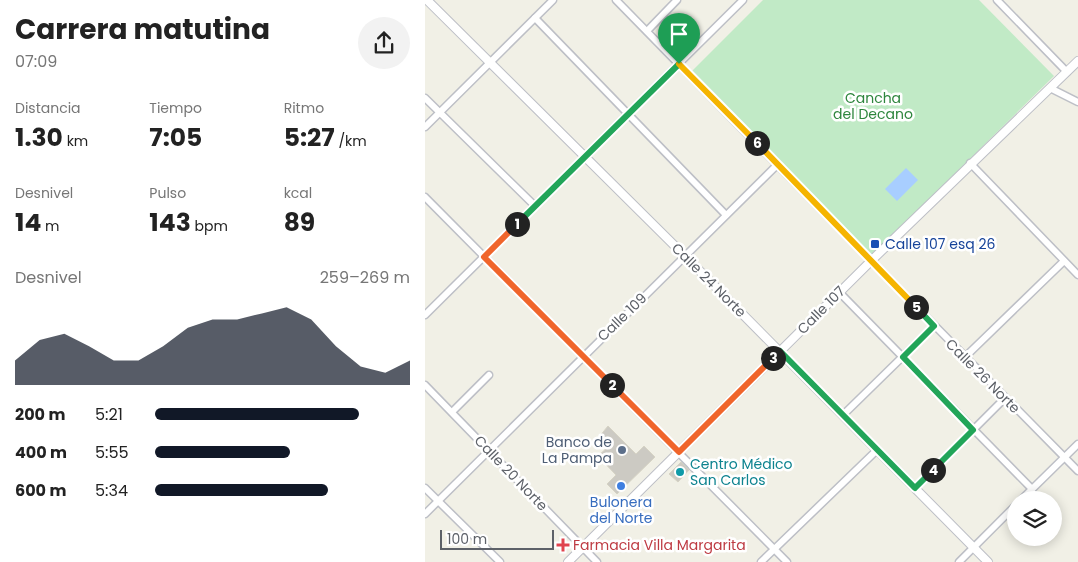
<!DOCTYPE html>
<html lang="es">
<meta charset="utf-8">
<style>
body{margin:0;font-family:Poppins,sans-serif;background:#f2f2f2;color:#222;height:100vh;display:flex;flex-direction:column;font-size:19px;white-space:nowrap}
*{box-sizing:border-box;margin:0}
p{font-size:16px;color:#767676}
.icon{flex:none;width:28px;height:28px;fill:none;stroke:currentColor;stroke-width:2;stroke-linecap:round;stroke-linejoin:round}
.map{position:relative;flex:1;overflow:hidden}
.side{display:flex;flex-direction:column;background:#fff;width:425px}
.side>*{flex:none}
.buttons{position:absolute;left:582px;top:491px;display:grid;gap:10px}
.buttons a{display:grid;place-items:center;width:55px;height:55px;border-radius:50%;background:#fff;box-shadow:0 2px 12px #0003;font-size:25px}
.scale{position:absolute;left:15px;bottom:12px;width:114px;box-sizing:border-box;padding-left:5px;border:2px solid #5d6168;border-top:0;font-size:14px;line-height:18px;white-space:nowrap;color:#5d6168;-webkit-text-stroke:4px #fff;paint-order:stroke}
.pin{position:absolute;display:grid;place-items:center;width:42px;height:42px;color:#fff;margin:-51px -21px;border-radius:50% 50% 50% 0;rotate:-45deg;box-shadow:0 0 5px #0007}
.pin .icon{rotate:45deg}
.km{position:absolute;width:25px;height:25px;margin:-12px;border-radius:50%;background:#222;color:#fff;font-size:14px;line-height:25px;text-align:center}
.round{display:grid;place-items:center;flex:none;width:52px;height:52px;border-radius:26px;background:#f2f2f2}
.summary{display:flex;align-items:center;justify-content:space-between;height:85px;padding:0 15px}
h1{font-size:28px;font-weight:700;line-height:38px}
.metrics{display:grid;grid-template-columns:repeat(3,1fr);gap:8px;height:85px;padding:5px 15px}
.metrics div{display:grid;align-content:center}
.metrics b{font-size:25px;font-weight:700}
.metrics small{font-size:14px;font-weight:400}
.metrics p{font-size:14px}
.chart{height:140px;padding:10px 15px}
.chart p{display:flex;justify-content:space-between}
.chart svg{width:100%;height:90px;margin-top:5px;fill:#111827;opacity:.7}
ul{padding:0 15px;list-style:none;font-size:16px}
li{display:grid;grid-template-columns:80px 60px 1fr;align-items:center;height:38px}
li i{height:12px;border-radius:6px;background:#111827}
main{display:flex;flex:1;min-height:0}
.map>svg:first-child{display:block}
</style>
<main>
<section class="side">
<div class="summary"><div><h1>Carrera matutina</h1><p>07:09</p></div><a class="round"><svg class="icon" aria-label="share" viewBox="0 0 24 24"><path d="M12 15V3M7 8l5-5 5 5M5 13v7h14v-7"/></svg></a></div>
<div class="metrics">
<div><p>Distancia</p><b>1.30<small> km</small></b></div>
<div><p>Tiempo</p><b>7:05</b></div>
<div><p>Ritmo</p><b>5:27<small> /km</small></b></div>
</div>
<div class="metrics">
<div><p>Desnivel</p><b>14<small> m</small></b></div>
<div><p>Pulso</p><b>143<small> bpm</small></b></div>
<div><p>kcal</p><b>89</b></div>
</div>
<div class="chart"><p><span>Desnivel</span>259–269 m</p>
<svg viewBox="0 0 160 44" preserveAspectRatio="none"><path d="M0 44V32L10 22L20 19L30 25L40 32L50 32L60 25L70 16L80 12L90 12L100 9L110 6L120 12L130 25L140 35L150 38L160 32V44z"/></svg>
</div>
<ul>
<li><b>200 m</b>5:21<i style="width:80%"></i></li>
<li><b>400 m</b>5:55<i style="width:53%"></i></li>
<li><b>600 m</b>5:34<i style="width:68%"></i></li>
</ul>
</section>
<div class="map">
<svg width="653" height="562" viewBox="0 0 653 562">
<rect width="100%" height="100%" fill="#f1f0e6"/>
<!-- green -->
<polygon fill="#c1eac6" points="338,0 554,0 629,76 447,255 265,73"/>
<!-- water -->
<polygon fill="#a8ceff" points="481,168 493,180 472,201 460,189"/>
<!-- building -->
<g fill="#cccac3" stroke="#d6d3c4">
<polygon points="183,426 211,454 219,446 230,457 192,494 182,484 191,475 173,456 183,447 174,437"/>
<polygon points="256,462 264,470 253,482 244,474"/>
</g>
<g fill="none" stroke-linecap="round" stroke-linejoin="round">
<!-- minor casing -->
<g stroke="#bdbfc6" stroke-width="9">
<g id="minor">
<path d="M191 0C346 157 498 315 653 471"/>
<polyline points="572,0 642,72"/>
<polyline points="110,18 301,215"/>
<polyline points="222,31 252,0"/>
<polyline points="625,88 653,102"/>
<polyline points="0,98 110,206"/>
<polyline points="0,127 128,0"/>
<polyline points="545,163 653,275"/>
<polyline points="0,197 362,562"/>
<polyline points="414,292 607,489"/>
<polyline points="0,315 318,0"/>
<polyline points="539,358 639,261"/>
<polyline points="0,385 172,562"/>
<polyline points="27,412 64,375"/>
<polyline points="418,415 509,326"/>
<polyline points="0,488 75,562"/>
<polyline points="490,488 580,398"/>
<polyline points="596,500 653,444"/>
<polyline points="0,514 353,164"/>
<polyline points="336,562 452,450"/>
<polyline points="534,562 591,505"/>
</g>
</g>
<!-- tertiary casing -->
<g stroke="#bdbfc6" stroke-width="10">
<g id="tertiary">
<polyline points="2,0 260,256 563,562"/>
<polyline points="143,562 447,260 653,61"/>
</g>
</g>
<!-- minor -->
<use href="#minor" stroke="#fff" stroke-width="6"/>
<!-- tertiary -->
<use href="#tertiary" stroke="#fff" stroke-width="8"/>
</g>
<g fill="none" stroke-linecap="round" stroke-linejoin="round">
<!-- split-1 casing -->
<g stroke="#fff" stroke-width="10">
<polyline id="split-1" points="92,224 254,64"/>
</g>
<!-- split-2 casing -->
<g stroke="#fff" stroke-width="10">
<polyline id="split-2" points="92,224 59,257 187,385"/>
</g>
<!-- split-3 casing -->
<g stroke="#fff" stroke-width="10">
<polyline id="split-3" points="187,385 254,452 348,358"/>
</g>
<!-- split-4 casing -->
<g stroke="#fff" stroke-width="10">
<polyline id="split-4" points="348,358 355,351 490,488 508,470"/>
</g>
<!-- split-5 casing -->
<g stroke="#fff" stroke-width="10">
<polyline id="split-5" points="491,307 509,326 478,357 548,430 508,470"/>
</g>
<!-- split-6 casing -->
<g stroke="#fff" stroke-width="10">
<polyline id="split-6" points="332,143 491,307"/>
</g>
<!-- split-7 casing -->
<g stroke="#fff" stroke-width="10">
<polyline id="split-7" points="254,64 332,143"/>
</g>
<!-- split-1 -->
<use href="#split-1" stroke="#22a559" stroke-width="6"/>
<!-- split-2 -->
<use href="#split-2" stroke="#f0652b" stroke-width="6"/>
<!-- split-3 -->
<use href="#split-3" stroke="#f0652b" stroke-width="6"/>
<!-- split-4 -->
<use href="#split-4" stroke="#22a559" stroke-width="6"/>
<!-- split-5 -->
<use href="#split-5" stroke="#22a559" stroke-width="6"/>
<!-- split-6 -->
<use href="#split-6" stroke="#f5b400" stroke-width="6"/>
<!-- split-7 -->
<use href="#split-7" stroke="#f5b400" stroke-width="6"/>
</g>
<!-- markers -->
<rect fill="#1a4fb4" stroke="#fff" stroke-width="2" x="445" y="239" width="10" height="10" rx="2.5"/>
<circle fill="#5c6f8a" stroke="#fff" stroke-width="2" cx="197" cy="450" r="5"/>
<circle fill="#0f9aa8" stroke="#fff" stroke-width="2" cx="255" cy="472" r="5"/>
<circle fill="#3f7fe0" stroke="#fff" stroke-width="2" cx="196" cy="486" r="5"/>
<path fill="#e0444e" stroke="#fff" stroke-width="2" d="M135.5 537.5h5v5h5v5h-5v5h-5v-5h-5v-5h5z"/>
<g text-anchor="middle" stroke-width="5" stroke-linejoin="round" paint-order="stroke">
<!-- park labels -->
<g font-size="14" fill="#2e863d" stroke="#fff">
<text x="448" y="103">Cancha<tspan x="448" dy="16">del Decano</tspan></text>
</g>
<!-- transit labels -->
<g font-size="14" fill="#164399" stroke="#fff" text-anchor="start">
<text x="460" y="249">Calle 107 esq 26</text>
</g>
<!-- street labels -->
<g font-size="14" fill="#5d6168" stroke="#fff">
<text transform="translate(284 280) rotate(45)" y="5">Calle 24 Norte</text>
<text transform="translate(396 310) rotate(-45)" y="5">Calle 107</text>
<text transform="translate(197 317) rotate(-44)" y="5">Calle 109</text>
<text transform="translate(558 376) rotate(45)" y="5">Calle 26 Norte</text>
<text transform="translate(86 473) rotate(46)" y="5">Calle 20 Norte</text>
</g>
<!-- service labels -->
<g font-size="14" fill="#4e5e75" stroke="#fff" text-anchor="end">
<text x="187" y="447">Banco de<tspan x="187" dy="16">La Pampa</tspan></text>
</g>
<!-- culture labels -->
<g font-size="14" fill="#0d838f" stroke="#fff" text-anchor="start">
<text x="265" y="469">Centro Médico<tspan x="265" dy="16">San Carlos</tspan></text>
</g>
<!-- shop labels -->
<g font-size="14" fill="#366cbe" stroke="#fff">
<text x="196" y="507">Bulonera<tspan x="196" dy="16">del Norte</tspan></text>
</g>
<!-- health labels -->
<g font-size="14" fill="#be3a42" stroke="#fff" text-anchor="start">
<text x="148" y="550">Farmacia Villa Margarita</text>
</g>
</g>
</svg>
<div class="buttons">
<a><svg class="icon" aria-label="layers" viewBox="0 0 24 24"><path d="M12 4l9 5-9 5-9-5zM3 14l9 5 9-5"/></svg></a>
</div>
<div class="scale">100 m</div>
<div class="pin" style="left:254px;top:64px;background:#1e9e55"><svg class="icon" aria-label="arrive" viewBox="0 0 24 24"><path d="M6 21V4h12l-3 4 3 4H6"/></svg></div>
<b class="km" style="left:92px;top:224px">1</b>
<b class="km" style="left:187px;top:385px">2</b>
<b class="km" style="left:348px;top:358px">3</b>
<b class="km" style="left:508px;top:470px">4</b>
<b class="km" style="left:491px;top:307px">5</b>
<b class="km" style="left:332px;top:143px">6</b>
</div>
</main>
